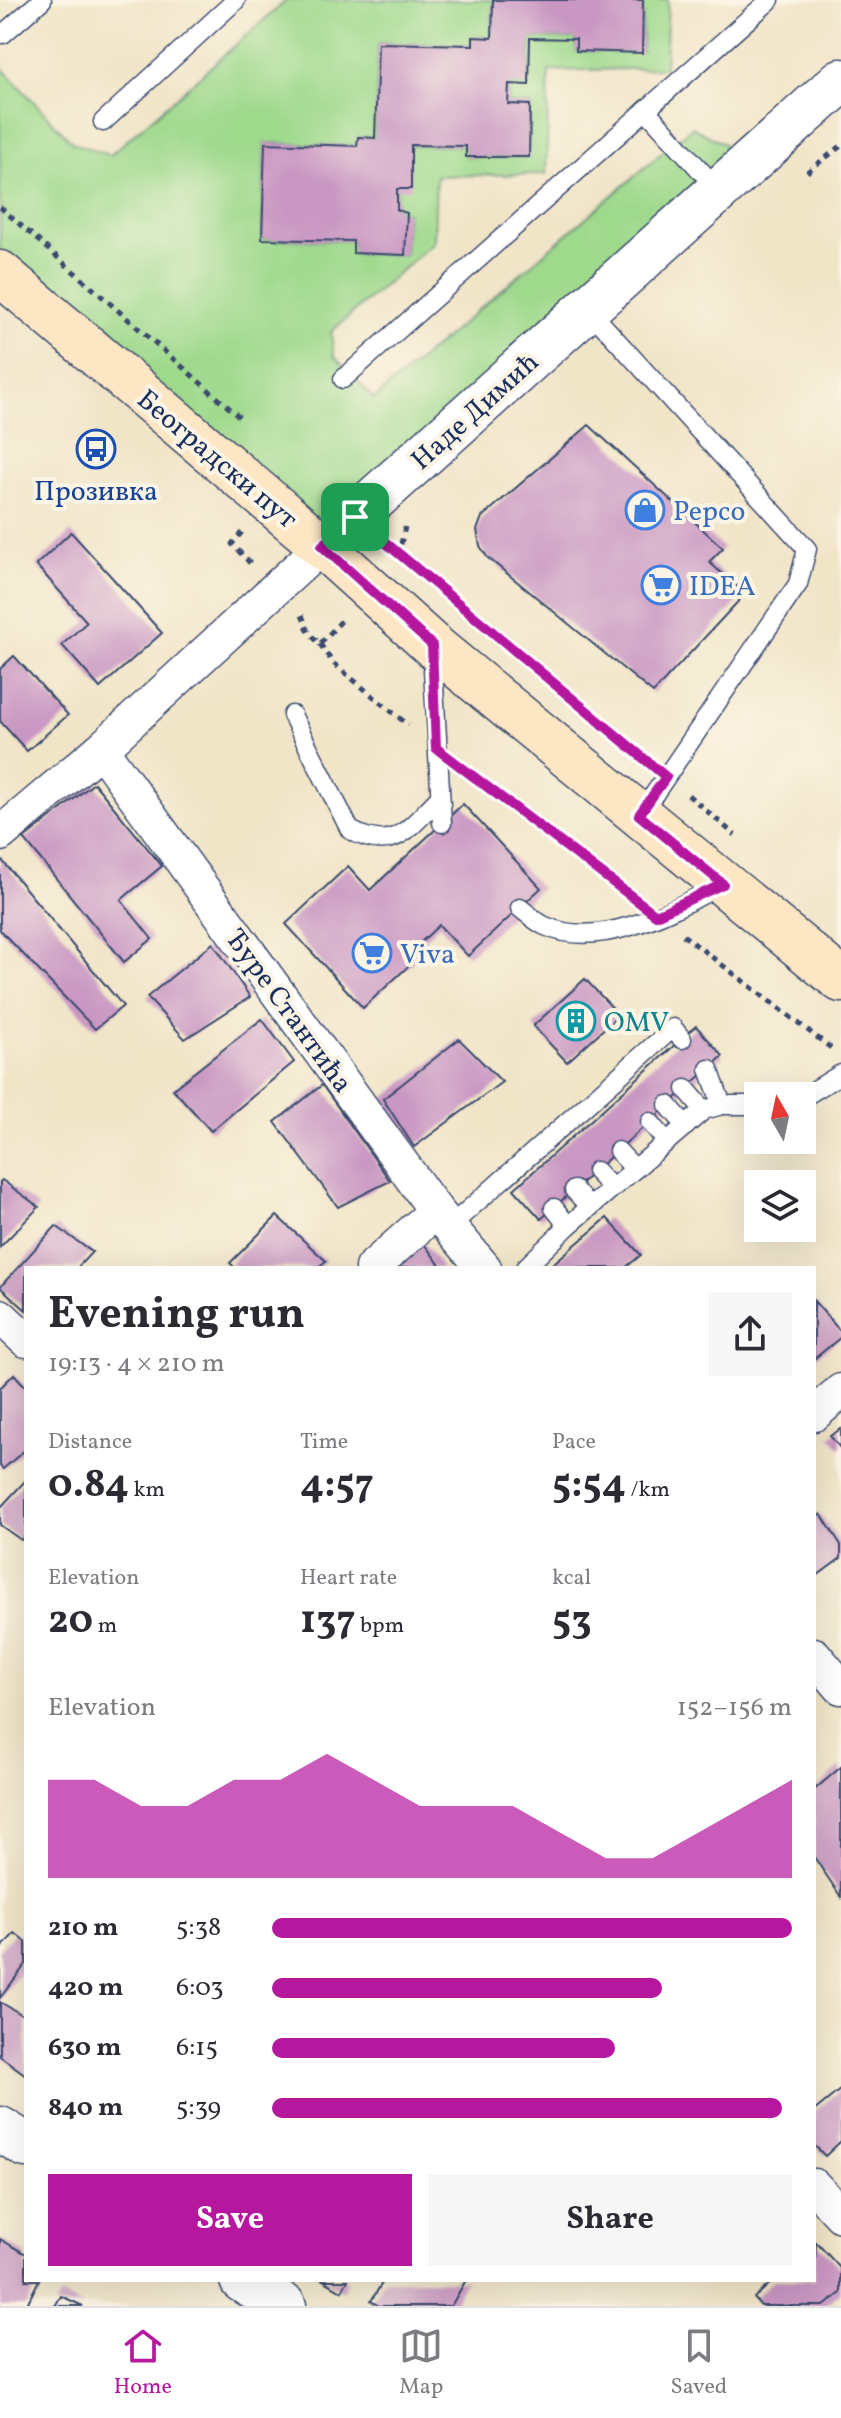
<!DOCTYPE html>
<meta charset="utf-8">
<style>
body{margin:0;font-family:Vollkorn,serif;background:#f7f7f7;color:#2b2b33;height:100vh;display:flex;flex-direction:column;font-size:30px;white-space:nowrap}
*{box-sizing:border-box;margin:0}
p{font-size:26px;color:#7c7c81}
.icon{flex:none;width:44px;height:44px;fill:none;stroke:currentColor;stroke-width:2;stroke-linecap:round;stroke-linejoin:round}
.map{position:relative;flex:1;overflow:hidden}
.panel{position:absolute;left:24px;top:1266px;width:792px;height:1016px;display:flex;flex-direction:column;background:#fff;border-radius:0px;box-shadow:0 8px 32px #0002}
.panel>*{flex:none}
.needle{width:52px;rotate:351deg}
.tools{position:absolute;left:744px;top:1082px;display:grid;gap:16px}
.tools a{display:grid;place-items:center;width:72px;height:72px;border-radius:0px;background:#fff;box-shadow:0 8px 32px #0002;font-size:40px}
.pin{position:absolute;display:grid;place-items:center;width:68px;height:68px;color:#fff;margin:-34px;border-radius:16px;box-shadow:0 4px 12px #0006}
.round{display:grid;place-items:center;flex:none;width:84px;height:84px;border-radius:0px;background:#f7f7f7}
.headline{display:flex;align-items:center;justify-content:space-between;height:136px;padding:0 24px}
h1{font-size:44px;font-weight:700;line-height:60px}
.stats{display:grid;grid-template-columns:repeat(3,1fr);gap:12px;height:136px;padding:8px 24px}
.stats div{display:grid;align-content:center}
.stats b{font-size:40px;font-weight:700}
.stats small{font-size:22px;font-weight:400}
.stats p{font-size:22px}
.chart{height:224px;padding:16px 24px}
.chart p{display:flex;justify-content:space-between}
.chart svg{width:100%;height:144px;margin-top:8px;fill:#b5179e;opacity:.7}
.button{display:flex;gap:16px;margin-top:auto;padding:16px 24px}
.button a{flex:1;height:92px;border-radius:0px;background:#b5179e;color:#fff;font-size:32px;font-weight:700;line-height:92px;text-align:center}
.button a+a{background:#f7f7f7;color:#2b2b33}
ul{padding:0 24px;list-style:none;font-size:26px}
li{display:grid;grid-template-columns:128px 96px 1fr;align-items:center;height:60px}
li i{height:20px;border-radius:10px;background:#b5179e}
.menu{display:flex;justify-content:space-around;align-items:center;height:112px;border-top:2px solid #e1e1e2;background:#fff;font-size:22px;color:#7c7c81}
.menu a{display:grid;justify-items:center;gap:4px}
.menu .active{color:#b5179e}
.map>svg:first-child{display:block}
</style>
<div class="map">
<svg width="841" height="2306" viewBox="0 0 841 2306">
<rect width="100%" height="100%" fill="#fcf5e5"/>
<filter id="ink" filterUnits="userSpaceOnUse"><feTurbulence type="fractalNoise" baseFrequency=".0125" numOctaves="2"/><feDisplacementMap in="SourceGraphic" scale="16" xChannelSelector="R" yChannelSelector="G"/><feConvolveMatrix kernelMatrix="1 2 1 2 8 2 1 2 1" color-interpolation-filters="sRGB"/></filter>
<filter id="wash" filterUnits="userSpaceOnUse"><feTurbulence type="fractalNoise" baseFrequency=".006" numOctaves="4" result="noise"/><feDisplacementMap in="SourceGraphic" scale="32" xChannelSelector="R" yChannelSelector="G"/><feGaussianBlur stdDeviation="1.8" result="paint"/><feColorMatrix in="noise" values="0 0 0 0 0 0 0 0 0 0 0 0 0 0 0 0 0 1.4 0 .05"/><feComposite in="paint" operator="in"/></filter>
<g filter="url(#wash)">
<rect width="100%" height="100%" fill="#f1e5c8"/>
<!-- green -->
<polygon fill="#9ed98c" stroke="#5c8475" stroke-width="2" points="287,0 493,0 492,38 474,37 473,45 378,43 375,138 358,137 357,146 265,143 262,239 353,241 353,253 405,255 407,213 397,210 397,189 411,145 466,146 466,157 528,157 530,105 508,104 509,84 529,85 530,38 576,39 576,51 642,52 643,0 668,0 665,68 549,71 546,174 436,176 434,242 331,332 334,356 374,399 692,127 754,160 322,546 0,273 0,66 73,143 110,155"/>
<g id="blocks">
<!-- building -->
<g fill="#c997c3">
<polygon points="493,0 643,0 642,53 576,51 576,39 530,38 529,85 509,84 508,104 530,105 529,157 466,157 466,146 411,145 411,189 397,189 397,210 407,213 405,255 353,253 353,241 262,239 265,143 357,146 358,137 375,138 378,43 473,45 473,37 492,38"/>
<polygon points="589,425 723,548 709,562 745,594 653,693 487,557 480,546 477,530 482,517"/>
<polygon points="71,532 162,633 100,688 62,645 87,622 36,565"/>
<polygon points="14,656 68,715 27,751 0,721 0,669"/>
<polygon points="94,783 162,866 121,900 152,939 124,962 24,839"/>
<polygon points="463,804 541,888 468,956 439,925 420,943 426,950 363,1008 286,924 348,866 370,890"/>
<polygon points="0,858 123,1006 95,1029 0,930"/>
<polygon points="213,943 250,997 185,1039 147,997"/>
<polygon points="585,979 619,1015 567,1062 533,1026"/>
<polygon points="262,1019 294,1062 211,1131 173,1089"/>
<polygon points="696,1026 723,1056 541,1219 514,1189"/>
<polygon points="459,1039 502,1082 414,1147 383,1099"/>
<polygon points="322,1085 390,1181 338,1207 275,1122"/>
<polygon points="2,1180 39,1207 0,1247 0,1182"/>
<polygon points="277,1216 326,1261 317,1268 235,1268 230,1263"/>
<polygon points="607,1218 641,1255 625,1268 548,1268"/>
<polygon points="56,1226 92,1252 77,1268 26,1268 26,1310 0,1287"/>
<polygon points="422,1241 442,1268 389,1268"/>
<polygon points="814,1301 841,1332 841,1337 814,1359"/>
<polygon points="14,1374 26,1387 26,1449 3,1469 0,1466 0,1388"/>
<polygon points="841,1429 841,1449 830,1436"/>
<polygon points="26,1480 26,1535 21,1540 0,1525 0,1508"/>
<polygon points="821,1514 841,1545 841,1558 814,1578 814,1520"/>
<polygon points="841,1767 841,1897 814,1857 814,1790"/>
<polygon points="15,1933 26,1942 26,1964 0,1998 0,1949"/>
<polygon points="0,2002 26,2017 26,2075 0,2056"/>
<polygon points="841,2089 841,2141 825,2156 814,2145 814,2111"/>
<polygon points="0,2239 26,2254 26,2280 39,2280 26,2306 0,2306"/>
<polygon points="816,2242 841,2269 841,2293 824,2306 761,2306 754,2298 774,2280 814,2280"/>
<polygon points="323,2280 348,2280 342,2291"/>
<polygon points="384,2280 466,2280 451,2306 379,2306 371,2301"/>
<polygon points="61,2296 83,2306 55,2306"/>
</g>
</g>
</g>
<g filter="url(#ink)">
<use href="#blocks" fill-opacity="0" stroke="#3b4a6e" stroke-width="2"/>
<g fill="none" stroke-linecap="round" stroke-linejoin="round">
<!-- service casing -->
<g stroke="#3b4a6e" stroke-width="21">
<g id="service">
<polyline points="3,34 42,0"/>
<polyline points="646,110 719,191"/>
<polyline points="103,122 236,0"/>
<polyline points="588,309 807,549 798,584 640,815"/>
<polyline points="343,379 770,0"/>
<polyline points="432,652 442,823"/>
<path d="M292 715 350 830C394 854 408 829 438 799"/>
<path d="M520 908C528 914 536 922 545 926 601 951 673 910 721 885"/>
<polyline points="709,1069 722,1105"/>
<polyline points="686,1089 704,1110"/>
<polyline points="802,1098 841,1074"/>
<polyline points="668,1105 686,1126"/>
<polyline points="650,1122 667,1142"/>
<polyline points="618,1151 635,1169"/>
<polyline points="596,1171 612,1188"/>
<polyline points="574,1190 590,1207"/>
<polyline points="554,1208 568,1226"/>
<polyline points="449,1227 673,1028 682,1039"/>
<polyline points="525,1268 568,1226 704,1110 722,1105 758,1105"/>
</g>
</g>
<!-- minor casing -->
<g stroke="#3b4a6e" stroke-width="37">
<g id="minor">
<polyline points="101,749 436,1211 484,1268"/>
<polyline points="0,834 101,749 322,546"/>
<polyline points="372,1268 436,1211"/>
<polyline points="0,1316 26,1340"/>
<polyline points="814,1414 841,1391"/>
<polyline points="814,1655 841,1687"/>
<polyline points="814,2186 841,2215"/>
</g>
</g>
<!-- tertiary casing -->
<g stroke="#3b4a6e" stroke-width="47">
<g id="tertiary">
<polyline points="322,546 841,81"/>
<polyline points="0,2129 26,2145"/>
<polyline points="242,2280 284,2306"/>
</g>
</g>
<!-- secondary casing -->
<g stroke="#3b4a6e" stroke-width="47">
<polyline id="secondary" points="0,273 322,546 432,645 841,980"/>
</g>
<!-- path -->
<g stroke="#3b4a6e" stroke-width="5" stroke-dasharray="6 6" stroke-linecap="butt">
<polyline points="807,172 841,146"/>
<polyline points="0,207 243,420"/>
<polyline points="242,532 232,544 250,563"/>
<polyline points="393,549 646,761"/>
<polyline points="398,556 405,527"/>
<polyline points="302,615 309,633 320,644 344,618"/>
<polyline points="320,644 333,663 408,725"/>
<polyline points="466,771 630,896"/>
<polyline points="688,795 735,835"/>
<polyline points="683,935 831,1048"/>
</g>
<!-- service -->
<use href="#service" stroke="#fff" stroke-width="18"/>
<!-- minor -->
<use href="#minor" stroke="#fff" stroke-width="34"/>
<!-- tertiary -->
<use href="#tertiary" stroke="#fff" stroke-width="44"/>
<!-- secondary -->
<use href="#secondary" stroke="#fce6c4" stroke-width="44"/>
</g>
</g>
<g fill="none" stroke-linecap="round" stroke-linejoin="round" filter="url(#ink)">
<!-- route casing -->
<g stroke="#fff" stroke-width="16">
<polygon id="route" points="355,517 666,777 639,815 723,884 656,915 436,748 432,645 322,546"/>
</g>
<!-- route -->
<use href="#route" stroke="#b5179e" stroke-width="10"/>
</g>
<!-- icons -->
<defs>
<g id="bus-ring" transform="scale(2)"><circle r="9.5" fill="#fcf5e5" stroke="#1a4fb4" stroke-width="1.5"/><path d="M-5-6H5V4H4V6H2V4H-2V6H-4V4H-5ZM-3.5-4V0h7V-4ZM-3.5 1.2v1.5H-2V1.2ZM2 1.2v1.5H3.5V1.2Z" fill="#1a4fb4"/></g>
<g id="shop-ring" transform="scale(2)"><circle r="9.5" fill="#fcf5e5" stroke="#3f7fe0" stroke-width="1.5"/><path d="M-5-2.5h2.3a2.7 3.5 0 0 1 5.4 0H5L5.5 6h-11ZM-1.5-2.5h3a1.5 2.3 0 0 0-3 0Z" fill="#3f7fe0"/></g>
<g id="supermarket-ring" transform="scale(2)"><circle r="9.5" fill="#fcf5e5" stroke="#3f7fe0" stroke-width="1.5"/><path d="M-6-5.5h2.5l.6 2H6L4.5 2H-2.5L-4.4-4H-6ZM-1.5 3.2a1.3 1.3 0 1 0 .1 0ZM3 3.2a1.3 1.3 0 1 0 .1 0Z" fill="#3f7fe0"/></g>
<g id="building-ring" transform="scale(2)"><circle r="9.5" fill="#fcf5e5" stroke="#0f9aa8" stroke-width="1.5"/><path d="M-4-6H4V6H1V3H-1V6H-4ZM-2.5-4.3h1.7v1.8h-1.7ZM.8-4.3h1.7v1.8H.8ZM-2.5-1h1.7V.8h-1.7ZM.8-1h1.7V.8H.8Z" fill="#0f9aa8"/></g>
</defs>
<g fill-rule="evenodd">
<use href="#bus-ring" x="96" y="449"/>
<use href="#shop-ring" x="645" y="510"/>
<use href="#supermarket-ring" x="661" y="585"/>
<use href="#supermarket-ring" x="372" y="953"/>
<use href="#building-ring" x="576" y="1021"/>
</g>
<g text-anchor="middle" stroke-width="8" stroke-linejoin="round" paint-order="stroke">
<!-- street labels -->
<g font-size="28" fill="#1b2f5e" stroke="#fcf5e5">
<text transform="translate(474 410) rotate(-42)" y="10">Наде Димић</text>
<text transform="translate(218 458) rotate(40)" y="10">Београдски пут</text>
<text transform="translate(290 1010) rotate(54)" y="10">Ђуре Стантића</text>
</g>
<!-- transit labels -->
<g font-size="28" fill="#164399" stroke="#fcf5e5">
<text x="96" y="500">Прозивка</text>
</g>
<!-- shop labels -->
<g font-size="28" fill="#366cbe" stroke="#fcf5e5" text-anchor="start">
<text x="673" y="520">Pepco</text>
<text x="689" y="595">IDEA</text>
<text x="400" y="963">Viva</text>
</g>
<!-- culture labels -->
<g font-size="28" fill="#0d838f" stroke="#fcf5e5" text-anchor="start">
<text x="604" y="1031">OMV</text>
</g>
</g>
</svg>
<div class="tools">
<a><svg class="needle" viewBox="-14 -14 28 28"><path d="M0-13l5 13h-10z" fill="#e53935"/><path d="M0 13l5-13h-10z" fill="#7c7c81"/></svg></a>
<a><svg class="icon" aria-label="layers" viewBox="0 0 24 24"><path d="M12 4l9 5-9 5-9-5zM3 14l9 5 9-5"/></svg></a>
</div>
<div class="pin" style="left:355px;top:517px;background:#1e9e55"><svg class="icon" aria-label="arrive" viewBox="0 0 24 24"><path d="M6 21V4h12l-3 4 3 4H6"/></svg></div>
<section class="panel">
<div class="headline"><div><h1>Evening run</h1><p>19:13 · 4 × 210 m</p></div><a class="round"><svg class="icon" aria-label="share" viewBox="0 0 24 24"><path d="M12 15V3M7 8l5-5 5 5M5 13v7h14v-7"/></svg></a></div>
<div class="stats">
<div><p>Distance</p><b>0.84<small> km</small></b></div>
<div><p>Time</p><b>4:57</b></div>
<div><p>Pace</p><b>5:54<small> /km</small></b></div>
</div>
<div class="stats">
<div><p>Elevation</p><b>20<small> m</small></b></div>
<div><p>Heart rate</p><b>137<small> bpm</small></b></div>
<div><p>kcal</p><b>53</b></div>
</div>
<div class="chart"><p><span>Elevation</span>152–156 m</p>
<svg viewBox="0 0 160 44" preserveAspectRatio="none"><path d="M0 44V14L10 14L20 22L30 22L40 14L50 14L60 6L70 14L80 22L90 22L100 22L110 30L120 38L130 38L140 30L150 22L160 14V44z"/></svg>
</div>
<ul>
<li><b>210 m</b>5:38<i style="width:100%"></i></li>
<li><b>420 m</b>6:03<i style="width:75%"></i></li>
<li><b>630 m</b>6:15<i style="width:66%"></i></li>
<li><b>840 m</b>5:39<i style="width:98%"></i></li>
</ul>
<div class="button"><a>Save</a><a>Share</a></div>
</section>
</div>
<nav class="menu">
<a class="active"><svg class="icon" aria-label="home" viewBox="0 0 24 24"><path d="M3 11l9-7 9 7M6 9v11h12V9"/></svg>Home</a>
<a><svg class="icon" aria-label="map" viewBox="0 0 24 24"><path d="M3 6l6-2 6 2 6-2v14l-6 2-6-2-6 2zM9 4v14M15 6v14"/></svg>Map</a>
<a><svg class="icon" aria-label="saved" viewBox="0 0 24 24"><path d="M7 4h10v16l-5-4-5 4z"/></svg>Saved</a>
</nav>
